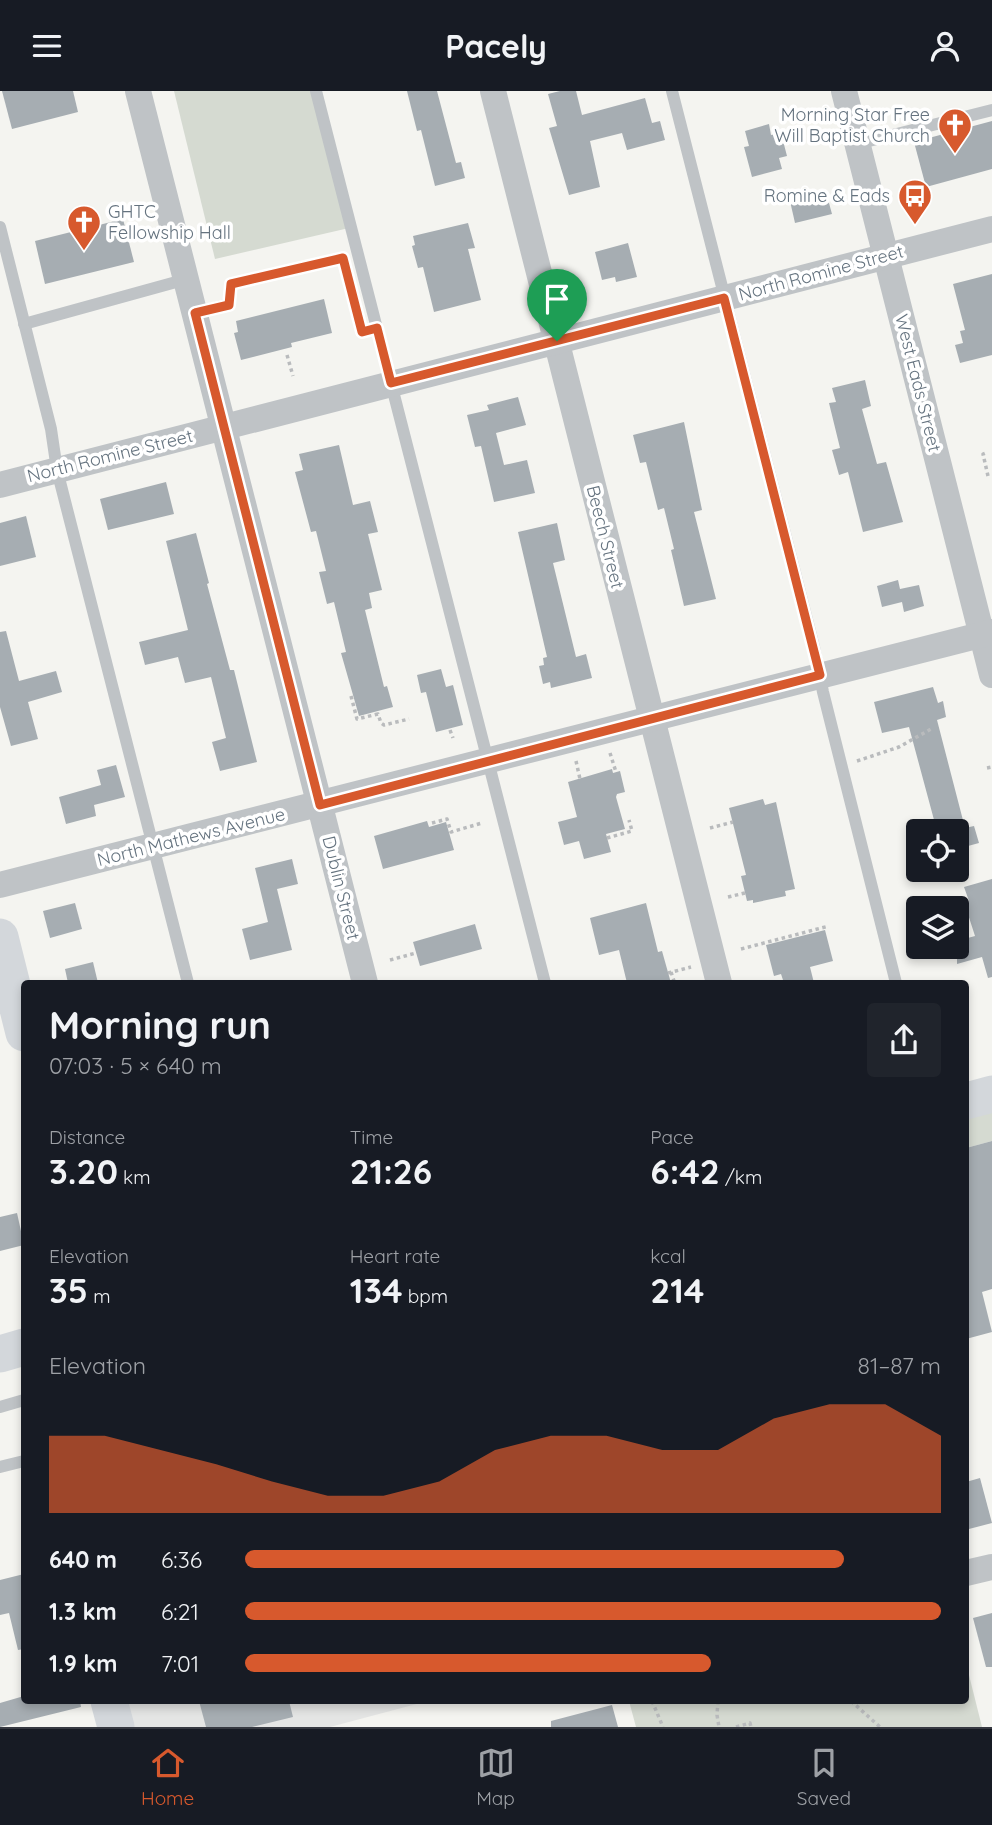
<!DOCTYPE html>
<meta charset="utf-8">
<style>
body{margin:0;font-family:Quicksand,sans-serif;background:#20242c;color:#f1f3f6;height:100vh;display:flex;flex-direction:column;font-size:26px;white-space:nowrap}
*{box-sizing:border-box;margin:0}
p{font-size:23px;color:#9ea1a6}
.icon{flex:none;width:38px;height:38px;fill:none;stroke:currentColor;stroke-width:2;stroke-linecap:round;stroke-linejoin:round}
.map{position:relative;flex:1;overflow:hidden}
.drawer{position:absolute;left:21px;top:889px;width:948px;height:724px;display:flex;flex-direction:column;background:#171b24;border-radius:7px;box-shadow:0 4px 10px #0003}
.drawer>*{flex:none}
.tools{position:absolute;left:906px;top:728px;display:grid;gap:14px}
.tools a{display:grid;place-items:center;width:63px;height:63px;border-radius:7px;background:#171b24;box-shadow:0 4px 10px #0003;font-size:35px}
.pin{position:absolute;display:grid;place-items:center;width:60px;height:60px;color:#fff;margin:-72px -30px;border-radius:50% 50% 50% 0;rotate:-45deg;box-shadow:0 0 7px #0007}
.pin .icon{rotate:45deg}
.round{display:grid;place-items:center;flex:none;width:74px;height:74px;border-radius:7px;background:#20242c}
.head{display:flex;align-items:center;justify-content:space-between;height:119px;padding:0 28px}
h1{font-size:38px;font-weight:700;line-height:52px}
.figures{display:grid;grid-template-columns:repeat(3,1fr);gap:10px;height:119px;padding:7px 28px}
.figures div{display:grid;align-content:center}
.figures b{font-size:35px;font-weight:700}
.figures small{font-size:19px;font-weight:400}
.figures p{font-size:19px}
.chart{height:196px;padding:14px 28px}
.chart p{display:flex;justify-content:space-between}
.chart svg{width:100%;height:126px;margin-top:7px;fill:#d7592d;opacity:.7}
ul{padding:0 28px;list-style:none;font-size:23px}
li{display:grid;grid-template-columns:112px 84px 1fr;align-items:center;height:52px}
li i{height:18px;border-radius:9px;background:#d7592d}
header{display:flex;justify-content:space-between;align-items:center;height:91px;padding:0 28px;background:#171b24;font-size:32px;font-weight:700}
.tabs{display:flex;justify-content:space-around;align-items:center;height:98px;border-top:2px solid #363941;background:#171b24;font-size:19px;color:#9ea1a6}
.tabs a{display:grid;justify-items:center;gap:4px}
.tabs .on{color:#d7592d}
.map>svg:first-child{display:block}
</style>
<header><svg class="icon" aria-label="menu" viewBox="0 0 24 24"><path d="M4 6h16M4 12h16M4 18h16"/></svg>Pacely<svg class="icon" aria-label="person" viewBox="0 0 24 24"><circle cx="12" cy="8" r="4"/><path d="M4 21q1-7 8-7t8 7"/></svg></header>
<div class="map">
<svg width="992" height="1636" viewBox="0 0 992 1636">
<rect width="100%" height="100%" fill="#f4f4f0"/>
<!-- built -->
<polygon fill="#e4e5e4" points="117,1610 428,1610 330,1636 124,1636"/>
<!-- green -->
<g fill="#d5dad1">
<polygon points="174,0 312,0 349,137 215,168"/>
<polygon points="992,1012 992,1050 966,1057 966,1019"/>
<polygon points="966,1572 982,1636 636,1636 629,1610 966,1610"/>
</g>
<!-- building -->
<g fill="#a6adb2">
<polygon points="2,0 73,0 78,21 12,38"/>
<polygon points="407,0 437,0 456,72 461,71 465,87 435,95 421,39 417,40"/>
<polygon points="560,0 576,0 582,24 645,7 652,32 660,30 665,49 627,59 622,42 590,50 600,96 569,104 549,37 557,35 548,3"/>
<polygon points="992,30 992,78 926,96 914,51"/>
<polygon points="769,33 771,44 781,42 787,65 779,67 782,78 752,86 744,56 749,55 745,40"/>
<polygon points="826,101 832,123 795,132 790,110"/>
<polygon points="123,128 134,171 45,193 35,150"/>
<polygon points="468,132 475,157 468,158 481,209 434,221 423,176 418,177 412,155 415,154 413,145"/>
<polygon points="628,152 637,186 616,191 615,186 602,189 595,161"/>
<polygon points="992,183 992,264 960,272 955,254 963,252 960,240 965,239 953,193"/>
<polygon points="324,208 332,242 291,252 292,256 241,269 234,242 238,241 236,230"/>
<polygon points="865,289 871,315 862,318 877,373 886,371 903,431 863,441 848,381 839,384 832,359 840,357 829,312 836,311 832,297"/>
<polygon points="518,306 526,334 496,342 504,374 527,369 535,402 494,411 481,355 475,356 467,324 489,319 487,314"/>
<polygon points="684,331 702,419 694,421 716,508 684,515 671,459 674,458 664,417 658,419 646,371 640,372 633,344"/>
<polygon points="339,354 353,414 370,410 378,441 368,443 382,499 369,502 372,517 365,519 384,596 387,595 393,616 359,625 341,562 346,561 334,511 327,513 319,481 326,480 316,440 311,441 295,381 303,379 299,363"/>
<polygon points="166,391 174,423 108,439 100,408"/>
<polygon points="26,425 36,466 0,475 0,432"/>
<polygon points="557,432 565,469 553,472 576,566 586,563 592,587 551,597 550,591 543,593 539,575 544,574 543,567 547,566 518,441"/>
<polygon points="196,442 209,492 207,493 230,579 234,579 257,671 220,680 212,651 226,647 211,586 185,592 178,566 145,574 139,551 188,539 166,450"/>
<polygon points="898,489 900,498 919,494 924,515 904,521 902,511 882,516 877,495"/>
<polygon points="6,540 19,590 56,580 62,601 28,611 38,648 11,655 0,616 0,541"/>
<polygon points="441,578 446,596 453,594 463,634 436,641 426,601 421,602 417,584"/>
<polygon points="933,596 938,612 943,610 946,626 937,629 965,737 974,735 979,752 957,758 957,740 937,740 909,636 882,642 874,611"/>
<polygon points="116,674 125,706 94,714 96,725 66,733 59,706 101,694 97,679"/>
<polygon points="612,678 613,682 620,680 625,701 617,703 616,706 625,738 606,743 611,761 584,768 579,750 564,754 558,731 577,726 568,691"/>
<polygon points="763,708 765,714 776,711 795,798 785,800 786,805 753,812 753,809 747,810 741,785 746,784 729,717"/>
<polygon points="427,730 429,736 446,731 454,759 383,778 374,745"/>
<polygon points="292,768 298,793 277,798 292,859 250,869 242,838 268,831 255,777"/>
<polygon points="992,788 992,886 988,887 982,866 957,873 957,850 975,845 964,811 969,810 964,796"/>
<polygon points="75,812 82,838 50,847 43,820"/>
<polygon points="646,812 658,861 662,860 671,892 627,892 619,859 599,864 590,827"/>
<polygon points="475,833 482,858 420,875 413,851"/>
<polygon points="825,839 833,870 810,876 814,892 784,892 781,883 774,885 766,854"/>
<polygon points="93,871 98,892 68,892 65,878"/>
<polygon points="992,1050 992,1198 982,1201 992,1241 966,1248 966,1057"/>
<polygon points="17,1122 24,1154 0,1160 0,1126"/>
<polygon points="980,1387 992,1432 969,1438 966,1424 966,1391"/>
<polygon points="24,1483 24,1558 18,1559 9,1522 0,1524 0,1489"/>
<polygon points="992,1522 992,1576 986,1576 973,1527"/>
<polygon points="24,1605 24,1610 80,1610 81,1616 0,1636 0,1612"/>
<polygon points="199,1610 289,1610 293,1626 252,1636 206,1636"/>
<polygon points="612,1614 618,1636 551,1636 551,1630"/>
</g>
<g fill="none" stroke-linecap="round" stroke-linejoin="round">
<!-- path -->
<g stroke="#b9bbbd" stroke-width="3.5" stroke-dasharray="3.5 3.5" stroke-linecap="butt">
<polyline points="287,264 293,285"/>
<polyline points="988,385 983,363 988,361"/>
<polyline points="351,605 357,628 378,623 381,632 384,634 409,628"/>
<polyline points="450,639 453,647"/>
<polyline points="610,662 616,681"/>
<polyline points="576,670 580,688"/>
<polyline points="857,670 899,656 931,638"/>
<polyline points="987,677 992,676"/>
<polyline points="432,732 447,728 451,741 482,732"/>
<polyline points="710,737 733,731"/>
<polyline points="607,747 632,740 629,729"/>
<polyline points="728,806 745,802"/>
<polyline points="741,858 829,835"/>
<polyline points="390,869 416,862"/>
<polyline points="671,881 674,890"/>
<polyline points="668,882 691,876"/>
<polyline points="966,1435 966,1436"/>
<polyline points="652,1610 663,1636"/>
<polyline points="718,1610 717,1624 719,1636"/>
<polyline points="851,1610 880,1636"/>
<polyline points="736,1636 750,1632 751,1636"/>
</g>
<!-- lane -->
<g stroke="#bfc3c6" stroke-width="12">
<polyline points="316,0 545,892"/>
<polyline points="672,0 814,556 823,601 896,892"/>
<polyline points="857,53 992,19"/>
<polyline points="0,136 51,338 57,379 188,892"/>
<polyline points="195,222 229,213 231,193 343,167 362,241 377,237"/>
<polyline points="24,233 187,188"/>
<polyline points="0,1316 24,1309"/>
<polyline points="0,1376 24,1370"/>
</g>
<!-- street -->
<g stroke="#bfc3c6" stroke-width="26">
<polyline points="138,0 365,892"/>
<polyline points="493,0 719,892"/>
<polyline points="844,0 992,584"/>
<polyline points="0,394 992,138"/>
<polyline points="0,794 992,541"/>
<polyline points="966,1482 992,1476"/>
</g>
<!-- secondary -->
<g stroke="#d3d7db" stroke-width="37">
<polyline points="0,846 24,942"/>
<polyline points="966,1010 992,1003"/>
<polyline points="0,1263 24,1256"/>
<polyline points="109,1610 116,1636"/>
</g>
</g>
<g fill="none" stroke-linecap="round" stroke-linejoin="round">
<!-- route casing -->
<g stroke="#fff" stroke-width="14">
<polygon id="route" points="343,167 362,241 377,237 391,292 724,207 820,584 320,714 195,222 229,214 231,193"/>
</g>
<!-- route -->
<use href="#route" stroke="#d7592d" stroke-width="9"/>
</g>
<!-- icons -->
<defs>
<g id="church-pin" transform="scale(1.75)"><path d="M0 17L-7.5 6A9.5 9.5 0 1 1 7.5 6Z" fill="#d7592d" stroke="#fff"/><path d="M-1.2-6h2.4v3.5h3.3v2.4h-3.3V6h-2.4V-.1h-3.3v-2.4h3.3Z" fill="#fff"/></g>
<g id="bus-pin" transform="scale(1.75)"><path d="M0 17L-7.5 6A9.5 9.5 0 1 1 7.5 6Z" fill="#d7592d" stroke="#fff"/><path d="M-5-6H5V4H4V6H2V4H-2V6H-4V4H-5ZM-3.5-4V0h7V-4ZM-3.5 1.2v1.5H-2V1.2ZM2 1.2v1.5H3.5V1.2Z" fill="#fff"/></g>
</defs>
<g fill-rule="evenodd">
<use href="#church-pin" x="955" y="34"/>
<use href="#bus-pin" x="915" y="105"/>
<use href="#church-pin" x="84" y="131"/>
</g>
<g text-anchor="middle" stroke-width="7" stroke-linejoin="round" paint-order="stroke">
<!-- poi labels -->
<g font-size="18" fill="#65737f" stroke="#fff" text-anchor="end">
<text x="930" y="30">Morning Star Free<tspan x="930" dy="21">Will Baptist Church</tspan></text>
<text x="890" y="111">Romine &amp; Eads</text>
<text x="108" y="127" text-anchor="start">GHTC<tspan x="108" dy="21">Fellowship Hall</tspan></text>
</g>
<!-- street labels -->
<g font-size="18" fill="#65737f" stroke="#fff">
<text transform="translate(821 182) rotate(-15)" y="6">North Romine Street</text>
<text transform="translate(918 292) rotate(76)" y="6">West Eads Street</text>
<text transform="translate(110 365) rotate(-14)" y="6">North Romine Street</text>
<text transform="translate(605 446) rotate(76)" y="6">Beech Street</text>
<text transform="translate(191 746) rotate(-14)" y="6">North Mathews Avenue</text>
<text transform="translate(341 797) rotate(76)" y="6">Dublin Street</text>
</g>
</g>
</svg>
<div class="tools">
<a><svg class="icon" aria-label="locate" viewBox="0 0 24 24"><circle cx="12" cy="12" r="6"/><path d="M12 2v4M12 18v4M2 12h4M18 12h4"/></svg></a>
<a><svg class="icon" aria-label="layers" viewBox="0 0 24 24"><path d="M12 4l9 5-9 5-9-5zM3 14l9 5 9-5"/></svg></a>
</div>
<div class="pin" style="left:557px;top:250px;background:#1e9e55"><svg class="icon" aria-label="arrive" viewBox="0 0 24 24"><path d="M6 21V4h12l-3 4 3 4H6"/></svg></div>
<section class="drawer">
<div class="head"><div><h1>Morning run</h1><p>07:03 · 5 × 640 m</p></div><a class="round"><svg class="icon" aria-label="share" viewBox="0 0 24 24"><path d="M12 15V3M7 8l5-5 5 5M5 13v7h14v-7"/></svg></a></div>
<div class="figures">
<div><p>Distance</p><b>3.20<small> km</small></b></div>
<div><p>Time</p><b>21:26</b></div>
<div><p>Pace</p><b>6:42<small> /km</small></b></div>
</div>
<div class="figures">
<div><p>Elevation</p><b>35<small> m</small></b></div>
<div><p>Heart rate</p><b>134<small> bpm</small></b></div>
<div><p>kcal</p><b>214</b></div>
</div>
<div class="chart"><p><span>Elevation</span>81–87 m</p>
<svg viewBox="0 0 160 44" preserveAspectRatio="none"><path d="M0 44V17L10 17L20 22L30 27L40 33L50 38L60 38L70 33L80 22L90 17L100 17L110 22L120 22L130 11L140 6L150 6L160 17V44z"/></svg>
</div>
<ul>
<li><b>640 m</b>6:36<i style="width:86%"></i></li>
<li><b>1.3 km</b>6:21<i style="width:100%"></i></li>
<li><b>1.9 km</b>7:01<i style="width:67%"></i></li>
</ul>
</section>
</div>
<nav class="tabs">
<a class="on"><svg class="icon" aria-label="home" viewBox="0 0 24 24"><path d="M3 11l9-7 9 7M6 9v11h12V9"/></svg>Home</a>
<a><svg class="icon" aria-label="map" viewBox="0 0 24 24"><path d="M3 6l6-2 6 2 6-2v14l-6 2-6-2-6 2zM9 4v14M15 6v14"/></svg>Map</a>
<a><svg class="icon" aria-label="saved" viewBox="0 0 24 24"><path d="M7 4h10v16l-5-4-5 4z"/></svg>Saved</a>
</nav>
